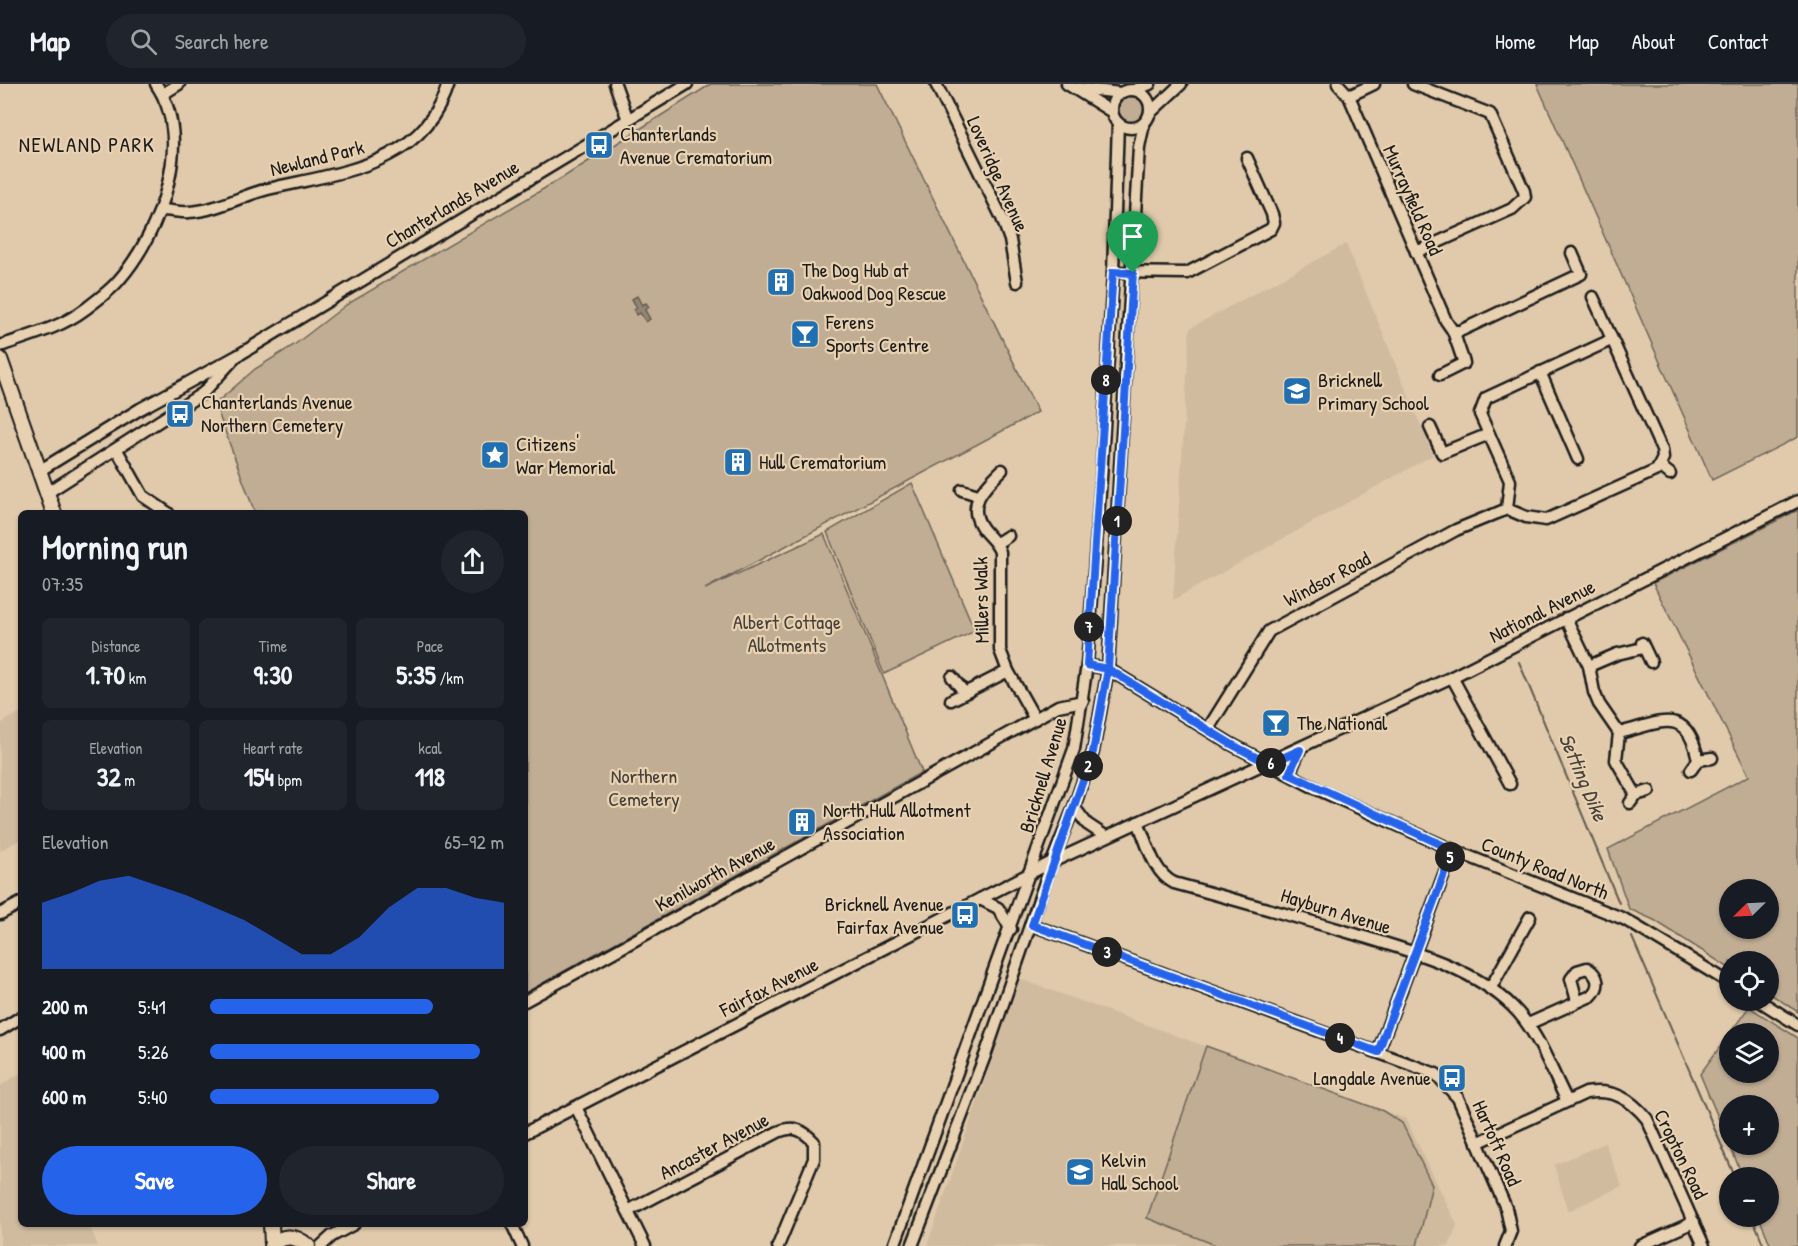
<!DOCTYPE html>
<meta charset="utf-8">
<style>
body{margin:0;font-family:"Patrick Hand",sans-serif;background:#20242c;color:#f1f3f6;height:100vh;display:flex;flex-direction:column;font-size:22px;white-space:nowrap}
*{box-sizing:border-box;margin:0}
p{font-size:20px;color:#9ea1a6}
.icon{flex:none;width:33px;height:33px;fill:none;stroke:currentColor;stroke-width:2;stroke-linecap:round;stroke-linejoin:round}
.map{position:relative;flex:1;overflow:hidden}
.side{position:absolute;left:18px;top:426px;width:510px;height:717px;display:flex;flex-direction:column;background:#171b24;border-radius:9px;box-shadow:0 2px 4px #0004}
.side>*{flex:none}
.needle{width:39px;rotate:246deg}
.buttons{position:absolute;left:1719px;top:795px;display:grid;gap:12px}
.buttons a{display:grid;place-items:center;width:60px;height:60px;border-radius:50%;background:#171b24;box-shadow:0 2px 4px #0004;font-size:30px}
.pin{position:absolute;display:grid;place-items:center;width:51px;height:51px;color:#fff;margin:-62px -26px;border-radius:50% 50% 50% 0;rotate:-45deg;box-shadow:0 0 6px #0007}
.pin .icon{rotate:45deg}
.km{position:absolute;width:30px;height:30px;margin:-15px;border-radius:50%;background:#222;color:#fff;font-size:16px;line-height:30px;text-align:center}
.round{display:grid;place-items:center;flex:none;width:63px;height:63px;border-radius:32px;background:#20242c}
.overview{display:flex;align-items:center;justify-content:space-between;height:102px;padding:0 24px}
h1{font-size:33px;font-weight:700;line-height:45px}
.stats{display:grid;grid-template-columns:repeat(3,1fr);gap:9px;height:102px;padding:6px 24px}
.stats div{display:grid;align-content:center;border-radius:9px;background:#20242c;text-align:center}
.stats b{font-size:26px;font-weight:700}
.stats small{font-size:16px;font-weight:400}
.stats p{font-size:16px}
.chart{height:168px;padding:12px 24px}
.chart p{display:flex;justify-content:space-between}
.chart svg{width:100%;height:108px;margin-top:6px;fill:#2563eb;opacity:.7}
.cta{display:flex;gap:12px;margin-top:auto;padding:12px 24px}
.cta a{flex:1;height:69px;border-radius:36px;background:#2563eb;color:#fff;font-size:24px;font-weight:700;line-height:69px;text-align:center}
.cta a+a{background:#20242c;color:#f1f3f6}
ul{padding:0 24px;list-style:none;font-size:20px}
li{display:grid;grid-template-columns:96px 72px 1fr;align-items:center;height:45px}
li i{height:15px;border-radius:8px;background:#2563eb}
header{display:flex;align-items:center;gap:36px;box-sizing:border-box;height:84px;padding:0 30px;background:#171b24;border-bottom:2px solid #363941}
header strong{font-size:28px}
nav{display:flex;gap:33px;margin-inline-start:auto;font-size:21px}
.search{width:420px;height:54px;background:#20242c;display:flex;align-items:center;gap:15px;box-sizing:border-box;padding:0 21px;border-radius:33px;color:#9ea1a6;font-size:22px}
.map>svg:first-child{display:block}
</style>
<header>
<strong>Map</strong>
<div class="search"><svg class="icon" aria-label="search" viewBox="0 0 24 24"><circle cx="10" cy="10" r="6"/><path d="M15 15l6 6"/></svg>Search here</div>
<nav><a>Home</a><a>Map</a><a>About</a><a>Contact</a></nav>
</header>
<div class="map">
<svg width="1798" height="1162" viewBox="0 0 1798 1162">
<rect width="100%" height="100%" fill="#e0caab"/>
<filter id="ink" filterUnits="userSpaceOnUse"><feTurbulence type="fractalNoise" baseFrequency=".0167" numOctaves="2"/><feDisplacementMap in="SourceGraphic" scale="12" xChannelSelector="R" yChannelSelector="G"/><feConvolveMatrix kernelMatrix="1 2 1 2 8 2 1 2 1" color-interpolation-filters="sRGB"/></filter>
<g filter="url(#ink)">
<!-- built -->
<g fill="#d0bb9f">
<polygon points="1346,160 1433,371 1173,516 1190,244"/>
<polygon points="21,628 21,755 0,767 0,640"/>
<polygon points="1020,895 1406,1035 1457,1141 1449,1162 927,1162"/>
<polygon points="21,989 21,1140 89,1140 98,1162 0,1162 0,1002"/>
<polygon points="1605,1059 1622,1102 1568,1127 1554,1081"/>
</g>
<!-- green -->
<g fill="#c0ad94" stroke="#6e6458" stroke-width="1.5" fill-rule="evenodd">
<polygon points="711,0 877,0 1038,328 705,505 824,450 922,688 525,909 525,429 255,429 215,320 255,285 294,261 346,221 562,94"/>
<polygon points="1537,0 1798,0 1798,353 1712,396"/>
<circle cx="1132" cy="25" r="14"/>
<polygon points="912,399 975,547 884,590 827,448"/>
<path d="M1798 426V928L1769 909 1768 878H1730L1729 884 1654 836 1629 825 1608 765 1749 692 1653 499ZM1730 806H1768V844H1730Z"/>
<path d="M1749 923 1798 954V1162H1771L1759 1133 1768 1132V1094L1743 1093 1700 990ZM1730 950H1768V988H1730ZM1730 1022H1768V1060H1730Z"/>
<polygon points="1206,962 1383,1027 1402,1039 1432,1101 1417,1162 1218,1162 1147,1134"/>
</g>
<!-- water -->
<polygon fill="#938572" stroke="#635b50" stroke-width="1.5" points="637,212 642,221 646,219 649,223 645,226 650,235 646,238 640,229 636,231 634,226 637,224 632,215"/>
<g fill="none" stroke-linecap="round" stroke-linejoin="round">
<!-- stream -->
<g stroke="#635b50" stroke-width="2">
<polyline points="1519,578 1619,819"/>
<polyline points="1632,853 1733,1088"/>
<polyline points="1752,1132 1764,1162"/>
</g>
<!-- minor casing -->
<g stroke="#1c1c1c" stroke-width="15">
<g id="minor">
<polyline points="615,0 628,36"/>
<polyline points="936,0 1002,134 1010,156 1017,198"/>
<polyline points="1067,0 1112,28"/>
<polyline points="1338,0 1349,12 1446,237 1453,247 1464,279 1440,291"/>
<polyline points="1413,0 1490,30 1524,107 1525,113 1512,125 1416,168"/>
<polyline points="1079,4 1120,9"/>
<polyline points="1134,6 1150,0"/>
<circle cx="1131" cy="25" r="19"/>
<polyline points="163,10 179,0"/>
<polyline points="1349,12 1374,0"/>
<polyline points="1150,29 1181,0"/>
<path d="M161 126C170 126 180 129 189 128 215 127 243 111 268 105 339 88 423 83 448 0"/>
<polyline points="1113,188 1187,189 1271,145 1274,139 1272,130 1247,74"/>
<polyline points="1453,247 1460,247 1581,190 1572,169"/>
<path d="M0 262C28 252 60 244 84 226 96 217 110 207 119 196 160 149 195 57 156 0"/>
<polyline points="1540,288 1578,375"/>
<polyline points="1430,343 1442,369 1489,350"/>
<polyline points="117,366 143,412 168,429"/>
<polyline points="1660,382 1670,390"/>
<path d="M1002 386C987 401 966 418 981 442 987 452 996 456 1000 468V566L1008 587 1035 635"/>
<polyline points="39,387 140,325 237,272 687,0"/>
<polyline points="962,406 978,411"/>
<polyline points="47,409 203,309 232,277"/>
<polyline points="1507,425 1510,397 1480,330 1486,314 1611,256"/>
<polyline points="997,459 1008,452"/>
<polyline points="1566,534 1589,582 1594,608 1599,620 1619,649 1616,676 1636,711"/>
<polyline points="1642,559 1651,578"/>
<polyline points="1087,581 1108,585 1231,660 1319,706 1453,766 1624,835 1730,899"/>
<polyline points="1589,582 1617,570 1643,564"/>
<polyline points="952,593 964,608"/>
<polyline points="1452,593 1510,700"/>
<polyline points="951,616 1008,587"/>
<polyline points="1208,645 1269,547 1456,446 1507,425 1526,433 1546,436 1657,386 1663,374 1662,366 1593,213"/>
<path d="M1619 649C1658 640 1687 619 1698 676"/>
<polyline points="1691,686 1698,676 1712,674"/>
<polyline points="1289,690 1300,666"/>
<polyline points="1630,719 1636,711 1649,707"/>
<polyline points="1074,723 1087,740 1105,752"/>
<path d="M1138 738C1147 758 1153 789 1174 799 1233 815 1292 832 1351 849 1405 866 1470 881 1512 922 1538 947 1551 986 1567 1017"/>
<polyline points="980,815 998,824 1011,845"/>
<polyline points="0,830 21,819"/>
<polyline points="1032,841 1436,990 1458,1014 1506,1124 1511,1147 1505,1162"/>
<polyline points="1490,905 1530,833"/>
<polyline points="1758,916 1798,941"/>
<polyline points="525,917 1058,622 1083,617"/>
<path d="M1528 940 1591 912C1601 902 1599 892 1587 884L1577 887 1571 895 1577 917"/>
<polyline points="0,946 21,933"/>
<polyline points="1378,968 1453,766"/>
<polyline points="576,1023 645,1162"/>
<polyline points="525,1049 1052,778 1452,593 1798,417"/>
<path d="M1477 1059 1586 1009C1613 1005 1630 1014 1647 1035L1704 1162"/>
<path d="M628 1127 778 1048C794 1041 803 1046 814 1058V1075L778 1162"/>
<polyline points="512,1140 522,1162"/>
<polyline points="321,1162 332,1152 354,1140"/>
<polyline points="894,1162 1074,665 1087,581 1101,395 1113,188 1118,39"/>
<polyline points="912,1162 986,969 1052,778 1074,723 1093,668 1108,585 1139,63 1144,40"/>
<polyline points="1640,1162 1694,1138"/>
</g>
</g>
<!-- major casing -->
<g stroke="#1c1c1c" stroke-width="18">
<g id="major">
<polyline points="0,275 54,429"/>
<polyline points="271,1140 272,1160"/>
<path d="M271 1162C283 1150 296 1151 308 1162"/>
</g>
</g>
<!-- minor -->
<use href="#minor" stroke="#e8d1b1" stroke-width="10"/>
<!-- major -->
<use href="#major" stroke="#e8d1b1" stroke-width="14"/>
</g>
</g>
<g fill="none" stroke-linecap="round" stroke-linejoin="round" filter="url(#ink)">
<!-- route casing -->
<g stroke="#fff" stroke-width="12">
<polyline id="route" points="1133,189 1108,585 1093,668 1032,841 1378,968 1453,766 1289,690 1300,666 1269,680 1231,660 1108,585 1087,581 1113,188 1133,189"/>
</g>
<!-- route -->
<use href="#route" stroke="#2563eb" stroke-width="8"/>
</g>
<!-- icons -->
<defs>
<g id="bus-square" transform="scale(1.5)"><rect x="-9" y="-9" width="18" height="18" rx="4" fill="#1f6fb2" stroke="#e8d1b1"/><path d="M-5-6H5V4H4V6H2V4H-2V6H-4V4H-5ZM-3.5-4V0h7V-4ZM-3.5 1.2v1.5H-2V1.2ZM2 1.2v1.5H3.5V1.2Z" fill="#fff"/></g>
<g id="building-square" transform="scale(1.5)"><rect x="-9" y="-9" width="18" height="18" rx="4" fill="#1f6fb2" stroke="#e8d1b1"/><path d="M-4-6H4V6H1V3H-1V6H-4ZM-2.5-4.3h1.7v1.8h-1.7ZM.8-4.3h1.7v1.8H.8ZM-2.5-1h1.7V.8h-1.7ZM.8-1h1.7V.8H.8Z" fill="#fff"/></g>
<g id="bar-square" transform="scale(1.5)"><rect x="-9" y="-9" width="18" height="18" rx="4" fill="#1f6fb2" stroke="#e8d1b1"/><path d="M-6-5H6L.8 .8V4.5H3.5V6h-7V4.5H-.8V.8Z" fill="#fff"/></g>
<g id="school-square" transform="scale(1.5)"><rect x="-9" y="-9" width="18" height="18" rx="4" fill="#1f6fb2" stroke="#e8d1b1"/><path d="M0-5L7-2L0 1L-7-2ZM-4 1L0 2.5L4 1V4Q0 6-4 4Z" fill="#fff"/></g>
<g id="sight-square" transform="scale(1.5)"><rect x="-9" y="-9" width="18" height="18" rx="4" fill="#1f6fb2" stroke="#e8d1b1"/><path d="M0-6L1.8-2.2L6-1.7L2.9 1.2L3.7 5.4L0 3.3L-3.7 5.4L-2.9 1.2L-6-1.7L-1.8-2.2Z" fill="#fff"/></g>
</defs>
<g fill-rule="evenodd">
<use href="#bus-square" x="599" y="61"/>
<use href="#building-square" x="781" y="198"/>
<use href="#bar-square" x="805" y="250"/>
<use href="#school-square" x="1297" y="307"/>
<use href="#bus-square" x="180" y="330"/>
<use href="#sight-square" x="495" y="371"/>
<use href="#building-square" x="738" y="378"/>
<use href="#bar-square" x="1276" y="639"/>
<use href="#building-square" x="802" y="738"/>
<use href="#bus-square" x="965" y="831"/>
<use href="#bus-square" x="1452" y="994"/>
<use href="#school-square" x="1080" y="1088"/>
</g>
<g text-anchor="middle" stroke-width="4.5" stroke-linejoin="round" paint-order="stroke">
<!-- poi labels -->
<g font-size="20" fill="#1c1c1c" stroke="#e8d1b1" text-anchor="start">
<text x="620" y="57">Chanterlands<tspan x="620" dy="23">Avenue Crematorium</tspan></text>
<text x="802" y="193">The Dog Hub at<tspan x="802" dy="23">Oakwood Dog Rescue</tspan></text>
<text x="826" y="245">Ferens<tspan x="826" dy="23">Sports Centre</tspan></text>
<text x="1318" y="303">Bricknell<tspan x="1318" dy="23">Primary School</tspan></text>
<text x="201" y="325">Chanterlands Avenue<tspan x="201" dy="23">Northern Cemetery</tspan></text>
<text x="516" y="367">Citizens'<tspan x="516" dy="23">War Memorial</tspan></text>
<text x="759" y="385">Hull Crematorium</text>
<text x="1297" y="646">The National</text>
<text x="823" y="733">North Hull Allotment<tspan x="823" dy="23">Association</tspan></text>
<text x="944" y="827" text-anchor="end">Bricknell Avenue<tspan x="944" dy="23">Fairfax Avenue</tspan></text>
<text x="1431" y="1001" text-anchor="end">Langdale Avenue</text>
<text x="1101" y="1083">Kelvin<tspan x="1101" dy="23">Hall School</tspan></text>
</g>
<!-- street labels -->
<g font-size="20" fill="#1c1c1c" stroke="#e8d1b1">
<text transform="translate(317 74) rotate(-14)" y="7">Newland Park</text>
<text transform="translate(998 90) rotate(66)" y="7">Loveridge Avenue</text>
<text transform="translate(1413 116) rotate(66)" y="7">Murrayfield Road</text>
<text transform="translate(452 120) rotate(-31)" y="7">Chanterlands Avenue</text>
<text transform="translate(1327 495) rotate(-28)" y="7">Windsor Road</text>
<text transform="translate(981 516) rotate(-91)" y="7">Millers Walk</text>
<text transform="translate(1542 527) rotate(-27)" y="7">National Avenue</text>
<text transform="translate(1043 691) rotate(-73)" y="7">Bricknell Avenue</text>
<text transform="translate(1545 784) rotate(22)" y="7">County Road North</text>
<text transform="translate(715 790) rotate(-29)" y="7">Kenilworth Avenue</text>
<text transform="translate(1336 827) rotate(17)" y="7">Hayburn Avenue</text>
<text transform="translate(769 903) rotate(-27)" y="7">Fairfax Avenue</text>
<text transform="translate(1497 1059) rotate(66)" y="7">Hartoft Road</text>
<text transform="translate(714 1062) rotate(-28)" y="7">Ancaster Avenue</text>
<text transform="translate(1681 1070) rotate(64)" y="7">Cropton Road</text>
</g>
<!-- park labels -->
<g font-size="20" fill="#45403a" stroke="#e8d1b1">
<text x="787" y="545">Albert Cottage<tspan x="787" dy="23">Allotments</tspan></text>
<text x="644" y="699">Northern<tspan x="644" dy="23">Cemetery</tspan></text>
</g>
<!-- neighbourhood labels -->
<g font-size="21" letter-spacing="1.5" fill="#1c1c1c" stroke="#e8d1b1">
<text x="87" y="68">NEWLAND PARK</text>
</g>
<!-- water labels -->
<g font-size="21" font-style="italic" fill="#46413a" stroke="#e8d1b1">
<text transform="translate(1583 693) rotate(67)" y="7">Setting Dike</text>
</g>
</g>
</svg>
<div class="buttons">
<a><svg class="needle" viewBox="-14 -14 28 28"><path d="M0-13l5 13h-10z" fill="#e53935"/><path d="M0 13l5-13h-10z" fill="#9ea1a6"/></svg></a>
<a><svg class="icon" aria-label="locate" viewBox="0 0 24 24"><circle cx="12" cy="12" r="6"/><path d="M12 2v4M12 18v4M2 12h4M18 12h4"/></svg></a>
<a><svg class="icon" aria-label="layers" viewBox="0 0 24 24"><path d="M12 4l9 5-9 5-9-5zM3 14l9 5 9-5"/></svg></a>
<a>+</a>
<a>−</a>
</div>
<div class="pin" style="left:1133px;top:189px;background:#1e9e55"><svg class="icon" aria-label="arrive" viewBox="0 0 24 24"><path d="M6 21V4h12l-3 4 3 4H6"/></svg></div>
<b class="km" style="left:1117px;top:437px">1</b>
<b class="km" style="left:1088px;top:682px">2</b>
<b class="km" style="left:1107px;top:868px">3</b>
<b class="km" style="left:1340px;top:954px">4</b>
<b class="km" style="left:1450px;top:773px">5</b>
<b class="km" style="left:1271px;top:679px">6</b>
<b class="km" style="left:1089px;top:543px">7</b>
<b class="km" style="left:1106px;top:296px">8</b>
<section class="side">
<div class="overview"><div><h1>Morning run</h1><p>07:35</p></div><a class="round"><svg class="icon" aria-label="share" viewBox="0 0 24 24"><path d="M12 15V3M7 8l5-5 5 5M5 13v7h14v-7"/></svg></a></div>
<div class="stats">
<div><p>Distance</p><b>1.70<small> km</small></b></div>
<div><p>Time</p><b>9:30</b></div>
<div><p>Pace</p><b>5:35<small> /km</small></b></div>
</div>
<div class="stats">
<div><p>Elevation</p><b>32<small> m</small></b></div>
<div><p>Heart rate</p><b>154<small> bpm</small></b></div>
<div><p>kcal</p><b>118</b></div>
</div>
<div class="chart"><p><span>Elevation</span>65–92 m</p>
<svg viewBox="0 0 160 44" preserveAspectRatio="none"><path d="M0 44V17L10 13L20 8L30 6L40 10L50 14L60 19L70 24L80 31L90 38L100 38L110 31L120 19L130 11L140 11L150 15L160 17V44z"/></svg>
</div>
<ul>
<li><b>200 m</b>5:41<i style="width:76%"></i></li>
<li><b>400 m</b>5:26<i style="width:92%"></i></li>
<li><b>600 m</b>5:40<i style="width:78%"></i></li>
</ul>
<div class="cta"><a>Save</a><a>Share</a></div>
</section>
</div>
